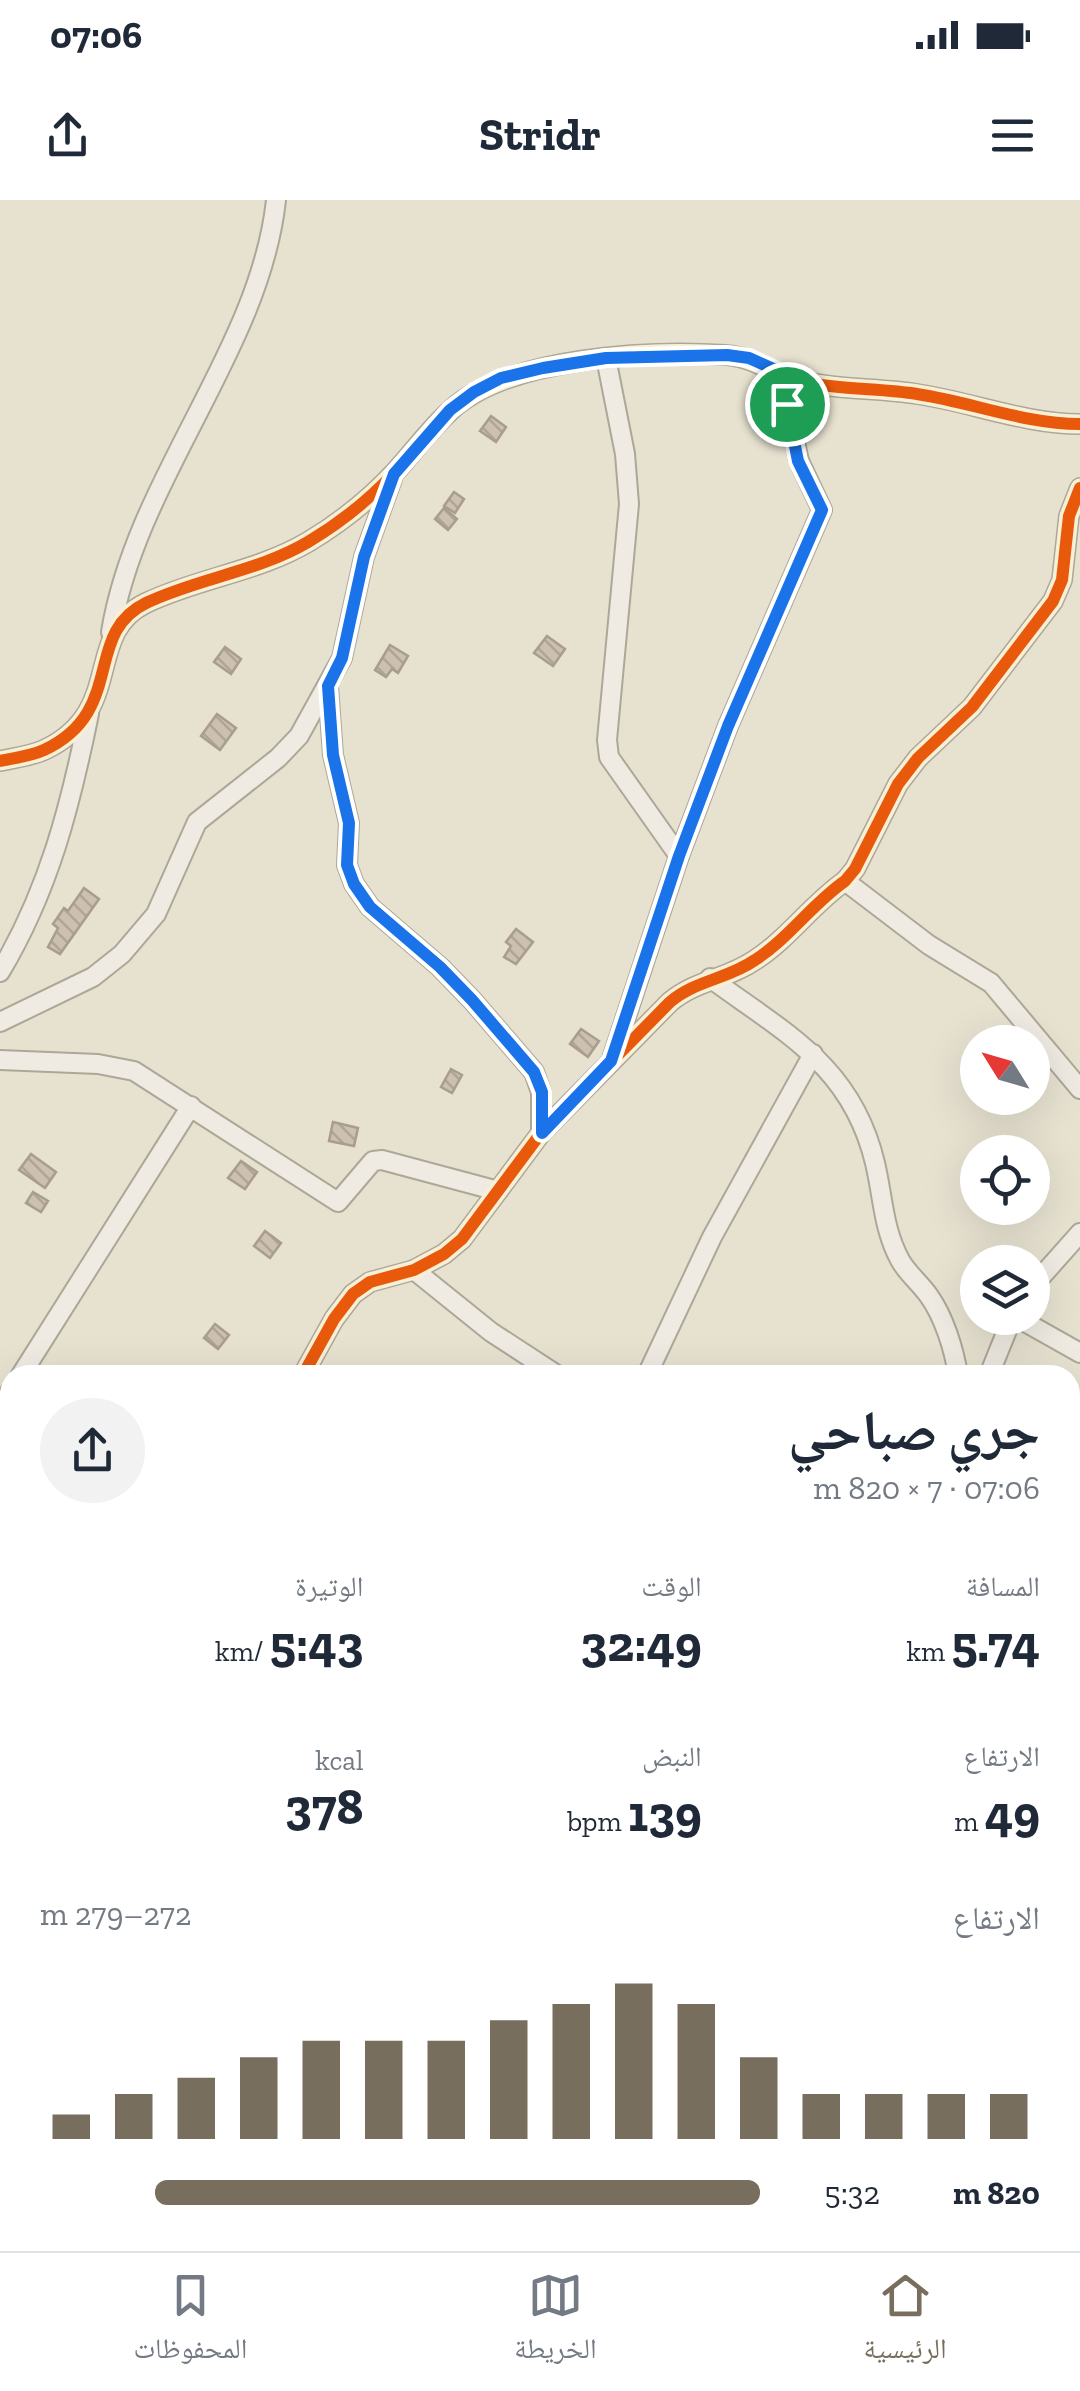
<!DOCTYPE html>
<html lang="ar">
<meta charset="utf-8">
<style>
body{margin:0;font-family:"Zilla Slab","Noto Naskh Arabic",serif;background:#f2f2f3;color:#1f2937;direction:rtl;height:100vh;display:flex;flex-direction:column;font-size:38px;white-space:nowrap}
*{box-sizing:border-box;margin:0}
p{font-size:32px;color:#747a83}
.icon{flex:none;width:55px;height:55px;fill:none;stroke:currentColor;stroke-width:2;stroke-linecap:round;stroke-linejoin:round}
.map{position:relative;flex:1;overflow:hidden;direction:ltr}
.drawer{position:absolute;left:0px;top:1165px;width:1080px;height:888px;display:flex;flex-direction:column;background:#fff;border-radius:30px 30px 0 0;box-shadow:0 10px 40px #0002;direction:rtl}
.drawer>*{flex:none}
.needle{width:65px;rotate:307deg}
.fabs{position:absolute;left:960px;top:825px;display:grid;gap:20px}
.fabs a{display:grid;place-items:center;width:90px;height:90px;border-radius:50%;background:#fff;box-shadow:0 10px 40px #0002;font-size:50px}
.pin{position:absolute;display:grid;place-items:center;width:85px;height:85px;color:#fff;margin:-42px;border:5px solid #fff;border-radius:50%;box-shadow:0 2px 10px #0007}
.round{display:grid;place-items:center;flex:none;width:105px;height:105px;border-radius:52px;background:#f2f2f3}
.headline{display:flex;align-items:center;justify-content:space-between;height:170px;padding:0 40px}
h1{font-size:55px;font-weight:800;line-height:75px}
.metrics{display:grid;grid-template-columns:repeat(3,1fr);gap:15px;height:170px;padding:10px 40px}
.metrics div{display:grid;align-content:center}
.metrics b{font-size:50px;font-weight:800}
.metrics small{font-size:28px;font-weight:400}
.metrics p{font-size:28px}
.chart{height:280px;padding:20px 40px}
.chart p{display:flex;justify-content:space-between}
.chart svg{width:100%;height:180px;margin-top:10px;stroke:#786e5d;stroke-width:6}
ul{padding:0 40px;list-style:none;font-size:32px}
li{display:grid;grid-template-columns:160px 120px 1fr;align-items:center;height:75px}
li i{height:25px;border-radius:12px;background:#786e5d}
.status{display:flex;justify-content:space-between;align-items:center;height:70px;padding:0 50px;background:#fff;direction:ltr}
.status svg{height:28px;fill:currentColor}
header{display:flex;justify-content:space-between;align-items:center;height:130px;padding:0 40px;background:#fff;font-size:45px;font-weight:800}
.tabs{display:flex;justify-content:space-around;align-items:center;height:140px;border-top:2px solid #e0e1e3;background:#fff;font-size:28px;color:#747a83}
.tabs a{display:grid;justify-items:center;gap:5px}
.tabs .selected{color:#786e5d}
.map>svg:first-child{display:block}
</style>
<div class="status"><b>07:06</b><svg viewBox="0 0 49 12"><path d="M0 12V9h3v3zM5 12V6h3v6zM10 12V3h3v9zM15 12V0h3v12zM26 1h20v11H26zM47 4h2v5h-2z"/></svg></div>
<header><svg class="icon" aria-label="menu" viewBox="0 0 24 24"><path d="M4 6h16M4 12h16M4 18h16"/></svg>Stridr<svg class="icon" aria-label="share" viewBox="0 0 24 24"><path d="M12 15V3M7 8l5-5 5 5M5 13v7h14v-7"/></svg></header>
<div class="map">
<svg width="1080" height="2051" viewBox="0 0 1080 2051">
<defs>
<pattern id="building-back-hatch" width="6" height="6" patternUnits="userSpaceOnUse" patternTransform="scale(2.5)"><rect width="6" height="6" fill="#ccc0b0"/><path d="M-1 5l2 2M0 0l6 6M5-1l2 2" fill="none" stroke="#b0a597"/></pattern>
</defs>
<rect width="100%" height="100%" fill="#e7e2d0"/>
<!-- building -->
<g fill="url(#building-back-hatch)" stroke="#a89d8e" stroke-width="2.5">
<polygon points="491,216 506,227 496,242 480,231"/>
<polygon points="454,292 464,299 455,313 444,306"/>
<polygon points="444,308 457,319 448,330 435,319"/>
<polygon points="547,436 565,449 553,466 534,453"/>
<polygon points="390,445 408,456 398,473 392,469 386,477 375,470"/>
<polygon points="225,447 241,459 231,474 214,462"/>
<polygon points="217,514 236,528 220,550 201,536"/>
<polygon points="84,688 99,699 60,754 48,747 58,728 53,724 64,708 68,711"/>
<polygon points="516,729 533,742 516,764 504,757 511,746 506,742"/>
<polygon points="581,829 599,841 588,857 570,844"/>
<polygon points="451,869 462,875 452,893 441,887"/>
<polygon points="333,922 358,928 354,946 329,941"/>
<polygon points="31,954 56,972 45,988 19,970"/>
<polygon points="241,961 257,972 245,989 228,978"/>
<polygon points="33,992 48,1001 41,1012 26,1003"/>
<polygon points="265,1031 281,1043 270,1058 254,1046"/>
<polygon points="215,1124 229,1135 218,1149 204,1138"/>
</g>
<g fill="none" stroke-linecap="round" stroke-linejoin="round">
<!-- street casing -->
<g stroke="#ada798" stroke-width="22">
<g id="street">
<polyline points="606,158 625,254 629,304 607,540 609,557 679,656"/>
<path d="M111 432C136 279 260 150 276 0"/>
<polyline points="328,486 333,555 349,623 347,665 354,684 370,707 440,767 472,800 534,872 541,892 541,933"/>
<path d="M0 561C14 558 31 556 44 550 127 511 82 434 146 403 198 378 257 372 308 342 340 323 370 299 396 271 414 251 431 228 451 210 509 157 650 150 726 155 753 157 773 173 797 180 835 190 878 188 917 194 971 202 1025 224 1080 224"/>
<polyline points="845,681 929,745 991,783 1080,889"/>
<path d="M0 772C49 690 70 607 89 514"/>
<path d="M710 778C785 833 852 866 875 963 883 996 883 1029 900 1060 907 1073 920 1083 929 1096 944 1117 954 1149 958 1175"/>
<polyline points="0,822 93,777 122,754 156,714 197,622 278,558 299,536 342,458 364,357 392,279"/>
<polyline points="613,856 679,656 728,526 822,310 799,261 780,173"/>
<polyline points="0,860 98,864 134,871 338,1002 373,961 382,960 498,991"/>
<polyline points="414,1070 491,1132 557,1175"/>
<polyline points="1032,1087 1080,1033"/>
<polyline points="1018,1118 1080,1153"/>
<polyline points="21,1175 191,906"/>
<path d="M303 1175 334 1119 353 1094 370 1082 414 1070 444 1054 462 1039 541 933 670 802C696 780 728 779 755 760 789 738 812 704 845 681L855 669 898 584 918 558 972 507 1053 401 1062 380 1069 316 1080 288"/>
<polyline points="647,1175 712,1037 813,854"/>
<polyline points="989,1175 1012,1118"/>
<polyline points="0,1208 10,1192"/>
<polyline points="0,1300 10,1306"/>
<polyline points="0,1509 10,1498"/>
<polyline points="0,1812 10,1799"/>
<polyline points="0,1827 10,1826"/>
<polyline points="1070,1928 1080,1928"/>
<polyline points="924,2042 952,2051"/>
<polyline points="258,2051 262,2042"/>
<polyline points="386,2051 390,2042"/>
<polyline points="513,2051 517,2042"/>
<polyline points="698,2051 700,2042"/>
<polyline points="751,2051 774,2042"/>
</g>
</g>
<!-- street -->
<use href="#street" stroke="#efebe2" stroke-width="18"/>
<!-- cycleway casing -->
<g stroke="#f8f0d6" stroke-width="19">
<g id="cycleway">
<path d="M0 561C14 558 31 556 44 550 127 511 82 434 146 403 198 378 257 372 308 342 340 323 370 299 396 271 414 251 431 228 451 210 509 157 650 150 726 155 753 157 773 173 797 180 835 190 878 188 917 194 971 202 1025 224 1080 224"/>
<path d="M303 1175 334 1119 353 1094 370 1082 414 1070 444 1054 462 1039 541 933 670 802C696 780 728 779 755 760 789 738 812 704 845 681L855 669 898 584 918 558 972 507 1053 401 1062 380 1069 316 1080 288"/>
</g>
</g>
<!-- cycleway -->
<use href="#cycleway" stroke="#e8590c" stroke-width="12"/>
</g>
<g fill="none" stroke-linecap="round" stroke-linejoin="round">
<!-- route casing -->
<g stroke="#fff" stroke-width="20">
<polygon id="route" points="727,155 749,158 780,172 798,261 822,310 728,526 679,656 611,861 542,933 542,892 534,872 472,800 440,767 370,707 354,684 347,665 349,623 333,555 328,486 342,458 364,357 394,274 450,210 474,192 501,178 543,168 606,158"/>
</g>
<!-- route -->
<use href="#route" stroke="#1a73e8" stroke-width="12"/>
</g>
</svg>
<div class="fabs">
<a><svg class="needle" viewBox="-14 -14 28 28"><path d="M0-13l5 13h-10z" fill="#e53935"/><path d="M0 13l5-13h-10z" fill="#747a83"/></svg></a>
<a><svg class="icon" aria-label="locate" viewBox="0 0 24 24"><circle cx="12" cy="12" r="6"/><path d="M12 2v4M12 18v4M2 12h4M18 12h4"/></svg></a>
<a><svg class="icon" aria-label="layers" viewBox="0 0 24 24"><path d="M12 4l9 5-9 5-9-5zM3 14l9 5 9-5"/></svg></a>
</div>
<div class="pin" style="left:787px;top:204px;background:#1e9e55"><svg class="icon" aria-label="arrive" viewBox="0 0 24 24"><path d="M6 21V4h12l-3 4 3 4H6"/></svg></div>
<section class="drawer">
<div class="headline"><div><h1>جري صباحي</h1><p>07:06 · 7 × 820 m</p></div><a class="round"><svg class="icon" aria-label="share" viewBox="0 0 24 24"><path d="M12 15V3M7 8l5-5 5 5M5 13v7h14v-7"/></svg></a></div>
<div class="metrics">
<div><p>المسافة</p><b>5.74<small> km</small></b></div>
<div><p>الوقت</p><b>32:49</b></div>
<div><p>الوتيرة</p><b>5:43<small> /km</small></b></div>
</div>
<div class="metrics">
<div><p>الارتفاع</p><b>49<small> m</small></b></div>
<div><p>النبض</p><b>139<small> bpm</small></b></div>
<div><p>kcal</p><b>378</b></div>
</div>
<div class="chart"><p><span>الارتفاع</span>272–279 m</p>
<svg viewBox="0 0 160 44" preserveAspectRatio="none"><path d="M5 44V38M15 44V33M25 44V29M35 44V24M45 44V20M55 44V20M65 44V20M75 44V15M85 44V11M95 44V6M105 44V11M115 44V24M125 44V33M135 44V33M145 44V33M155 44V33"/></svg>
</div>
<ul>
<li><b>820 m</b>5:32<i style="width:84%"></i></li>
</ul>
</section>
</div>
<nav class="tabs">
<a class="selected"><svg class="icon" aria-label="home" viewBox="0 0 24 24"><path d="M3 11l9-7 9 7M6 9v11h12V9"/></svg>الرئيسية</a>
<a><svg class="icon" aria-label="map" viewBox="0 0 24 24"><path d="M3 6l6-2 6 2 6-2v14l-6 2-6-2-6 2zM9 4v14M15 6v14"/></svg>الخريطة</a>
<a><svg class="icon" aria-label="saved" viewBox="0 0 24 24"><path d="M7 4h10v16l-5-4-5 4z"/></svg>المحفوظات</a>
</nav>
